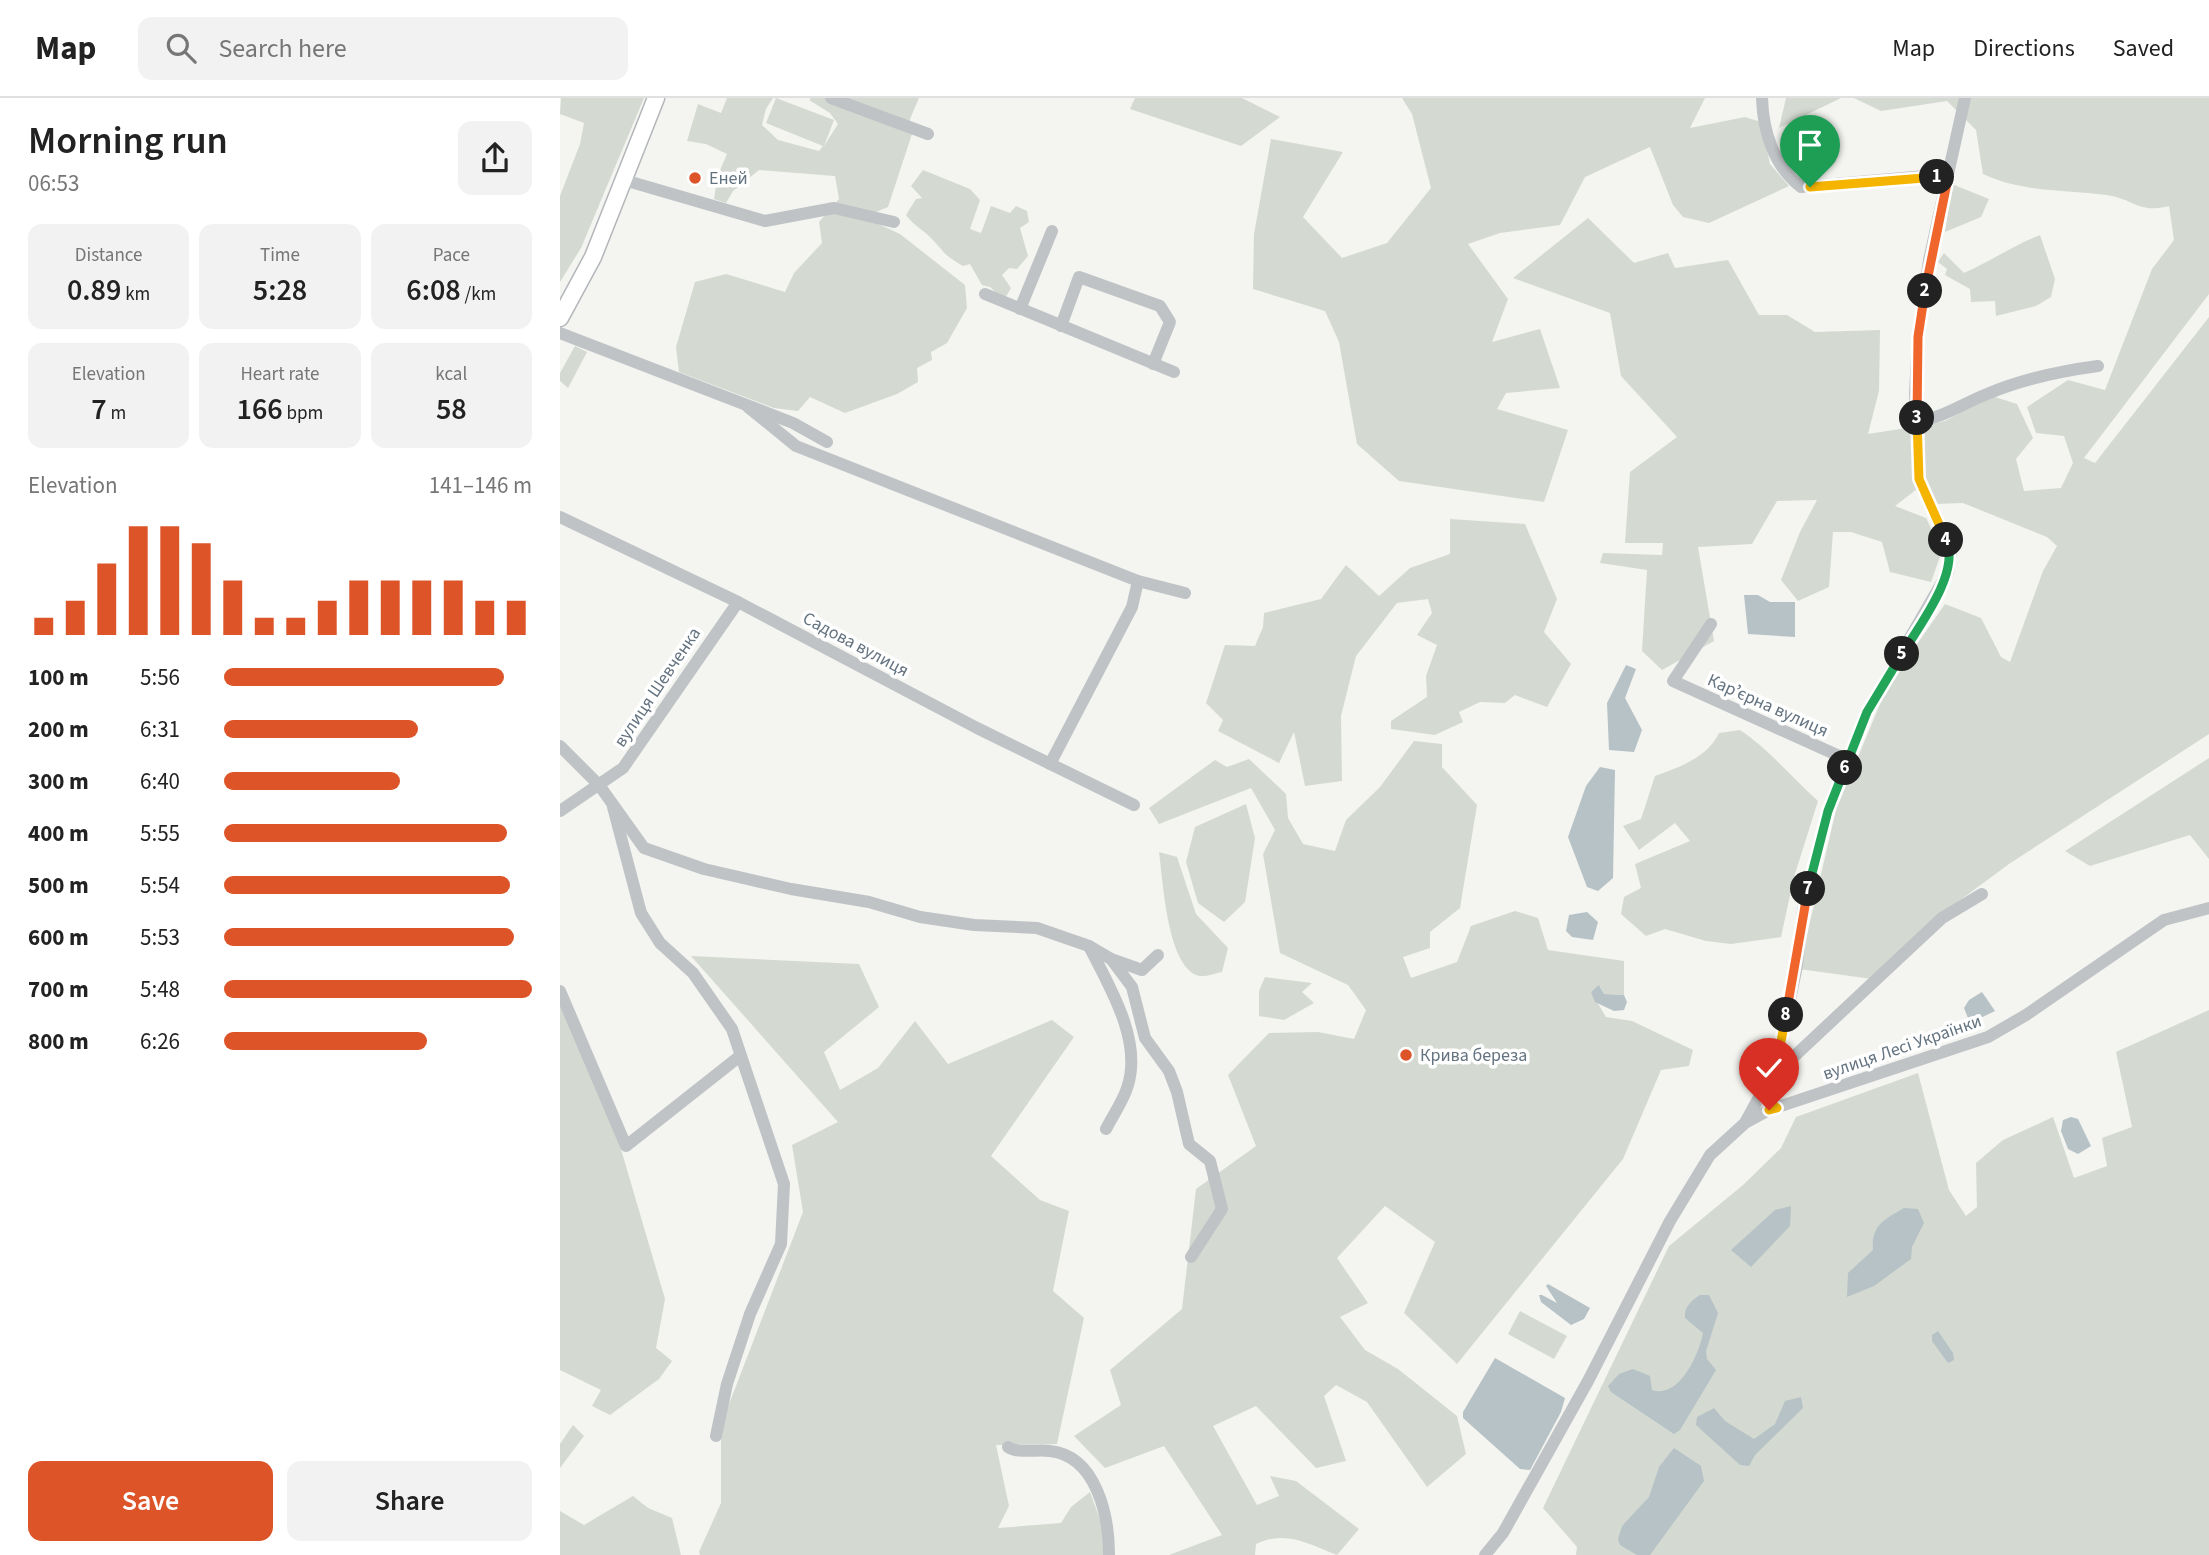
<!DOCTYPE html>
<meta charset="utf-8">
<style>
body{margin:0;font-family:"Source Sans 3",sans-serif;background:#f2f2f2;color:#222;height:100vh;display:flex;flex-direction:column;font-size:26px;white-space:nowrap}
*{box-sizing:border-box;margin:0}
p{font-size:23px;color:#767676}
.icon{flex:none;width:38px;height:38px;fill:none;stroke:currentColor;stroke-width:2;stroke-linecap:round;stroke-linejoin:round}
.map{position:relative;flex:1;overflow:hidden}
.panel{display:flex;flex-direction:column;background:#fff;width:560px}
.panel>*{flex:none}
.pin{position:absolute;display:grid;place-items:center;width:60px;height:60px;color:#fff;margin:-72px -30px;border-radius:50% 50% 50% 0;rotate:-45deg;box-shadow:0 0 7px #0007}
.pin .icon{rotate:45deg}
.km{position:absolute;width:35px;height:35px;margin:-18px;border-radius:50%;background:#222;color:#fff;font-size:19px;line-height:35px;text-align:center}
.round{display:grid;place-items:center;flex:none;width:74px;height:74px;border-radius:14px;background:#f2f2f2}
.overview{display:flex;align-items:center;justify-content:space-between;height:119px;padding:0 28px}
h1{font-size:38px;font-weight:600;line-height:52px}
.metrics{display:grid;grid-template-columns:repeat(3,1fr);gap:10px;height:119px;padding:7px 28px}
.metrics div{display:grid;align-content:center;border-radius:14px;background:#f2f2f2;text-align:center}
.metrics b{font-size:30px;font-weight:600}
.metrics small{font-size:19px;font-weight:400}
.metrics p{font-size:19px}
.chart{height:196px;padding:14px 28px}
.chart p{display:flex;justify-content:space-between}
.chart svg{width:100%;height:126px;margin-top:7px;stroke:#dc5427;stroke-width:6}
.primary-button{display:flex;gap:14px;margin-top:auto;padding:14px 28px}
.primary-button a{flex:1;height:80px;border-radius:14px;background:#dc5427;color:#fff;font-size:28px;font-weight:600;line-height:80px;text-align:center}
.primary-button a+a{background:#f2f2f2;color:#222}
ul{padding:0 28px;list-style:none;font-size:23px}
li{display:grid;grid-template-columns:112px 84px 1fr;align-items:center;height:52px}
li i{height:18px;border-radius:9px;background:#dc5427}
header{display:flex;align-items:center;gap:42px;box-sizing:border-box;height:98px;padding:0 35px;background:#fff;border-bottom:2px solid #e0e0e0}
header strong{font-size:33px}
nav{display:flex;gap:38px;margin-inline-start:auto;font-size:24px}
.search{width:490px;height:63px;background:#f2f2f2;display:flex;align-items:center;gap:18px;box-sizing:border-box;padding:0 24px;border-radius:14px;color:#767676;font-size:26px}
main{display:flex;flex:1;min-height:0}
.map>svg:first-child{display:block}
</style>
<header>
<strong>Map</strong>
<div class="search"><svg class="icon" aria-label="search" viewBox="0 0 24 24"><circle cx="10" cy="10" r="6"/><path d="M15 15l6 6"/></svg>Search here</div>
<nav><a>Map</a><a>Directions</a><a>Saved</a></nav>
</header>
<main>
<section class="panel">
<div class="overview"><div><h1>Morning run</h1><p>06:53</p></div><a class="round"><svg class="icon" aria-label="share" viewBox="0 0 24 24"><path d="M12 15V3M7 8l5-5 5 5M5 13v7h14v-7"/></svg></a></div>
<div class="metrics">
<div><p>Distance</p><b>0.89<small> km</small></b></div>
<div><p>Time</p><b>5:28</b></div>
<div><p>Pace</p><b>6:08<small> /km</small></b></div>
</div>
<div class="metrics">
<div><p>Elevation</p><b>7<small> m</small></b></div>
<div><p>Heart rate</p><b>166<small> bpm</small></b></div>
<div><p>kcal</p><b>58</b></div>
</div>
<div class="chart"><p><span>Elevation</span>141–146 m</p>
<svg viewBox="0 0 160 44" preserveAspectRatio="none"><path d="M5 44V38M15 44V32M25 44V19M35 44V6M45 44V6M55 44V12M65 44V25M75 44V38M85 44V38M95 44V32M105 44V25M115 44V25M125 44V25M135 44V25M145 44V32M155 44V32"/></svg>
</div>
<ul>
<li><b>100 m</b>5:56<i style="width:91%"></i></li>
<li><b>200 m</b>6:31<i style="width:63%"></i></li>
<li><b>300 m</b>6:40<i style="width:57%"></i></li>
<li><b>400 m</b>5:55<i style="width:92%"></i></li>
<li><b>500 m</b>5:54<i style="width:93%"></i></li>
<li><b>600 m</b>5:53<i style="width:94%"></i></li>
<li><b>700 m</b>5:48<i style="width:100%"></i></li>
<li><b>800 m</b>6:26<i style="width:66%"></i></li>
</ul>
<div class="primary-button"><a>Save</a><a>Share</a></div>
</section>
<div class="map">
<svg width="1649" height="1457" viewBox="0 0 1649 1457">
<rect width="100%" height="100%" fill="#f4f4f0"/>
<!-- green -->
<g fill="#d4dad1">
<polygon points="1,0 84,0 21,150 0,184 0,98 20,46 24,25 0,16"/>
<polygon points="167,0 213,0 206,11 202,27 218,42 259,53 263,48 206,25 216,0 274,22 264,48 278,26 270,15 249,2 251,0 359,0 350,21 352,36 328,109 316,114 316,125 340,136 405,187 407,210 387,245 371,254 372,262 357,270 358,284 337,296 285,315 250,299 238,313 214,310 119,274 116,249 135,184 166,176 225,194 234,175 262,145 259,124 279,101 275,78 199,72 173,93 166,105 154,101 158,77 167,56 146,46 127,43 138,6 161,15"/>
<polygon points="575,0 682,0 720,19 681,48 570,11"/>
<polygon points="842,0 1145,0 1130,30 1185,19 1201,24 1210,66 1229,88 1149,125 1123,119 1113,107 1090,49 1025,79 1000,127 940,135 908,146 948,201 932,244 980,231 1000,290 946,295 937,311 1008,332 984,404 839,383 797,346 779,244 765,213 693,191 694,136 711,41 783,54 743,119 782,160 827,145 871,90 852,16"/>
<polygon points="1226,0 1281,0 1219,30"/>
<path d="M1294 0H1649V196L1524 360 1535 365 1649 219V636L1449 766 1384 814 1312 881 1239 871 1276 712 1327 589 1385 506 1421 520 1441 559 1450 564 1483 473 1497 448 1487 439 1403 405 1375 406 1364 376 1363 328 1385 323 1432 298 1457 306 1473 340 1456 361 1464 393 1501 390 1513 365 1504 338 1476 335 1467 309 1508 282 1545 292 1592 171 1614 142 1609 108C1578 116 1574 101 1547 97 1503 91 1464 95 1423 76L1416 32 1387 3 1321 13Z"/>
<path d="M363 72 410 91 420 102 410 131 421 135 431 108 450 115 456 108 467 113 469 124 460 130 468 158 457 171 449 170 442 177 451 190 444 202 430 189 422 187 410 166 403 168C383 156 386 156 372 141 363 131 357 131 346 117L356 101 362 100 351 88Z"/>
<polygon points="1392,86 1429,101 1421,119 1385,134"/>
<polygon points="1028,120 1074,165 1108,155 1115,170 1168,162 1199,217 1227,217 1255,234 1320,232 1319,293 1308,336 1353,329 1357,391 1335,408 1366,420 1382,453 1371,484 1330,474 1322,444 1291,434 1273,434 1269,489 1238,503 1221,482 1240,434 1257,402 1217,403 1192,446 1138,449 1154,543 1102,572 1082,553 1087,472 1040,465 1043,455 1102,457 1103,445 1065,445 1070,374 1117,339 1061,278 1050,215 953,180"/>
<path d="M1480 137 1495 181 1491 199 1476 208 1436 218 1435 203 1411 204 1410 191 1385 177 1387 171 1378 164 1384 155 1404 175C1431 163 1452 148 1480 137Z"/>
<polygon points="15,248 27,254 8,290 0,283 0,275"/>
<polygon points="890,421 965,426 997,501 984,534 1011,566 987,609 955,597 945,605 920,604 899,614 903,624 875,637 831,631 831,623 867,599 866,578 877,547 857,537 872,515 868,501 837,505 796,558 781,618 782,683 745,688 734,634 719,665 658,633 663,622 646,605 665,547 695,548 703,529 704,515 761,501 786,467 819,498 850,470 890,456"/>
<path d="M1180 632C1210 652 1231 679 1258 703L1234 779 1221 839 1171 846 1146 843 1105 831 1086 838 1061 816 1064 799 1081 790 1075 766 1130 743 1115 725 1079 752 1063 728 1081 721 1095 678C1118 670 1148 659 1159 635Z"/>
<path d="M854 643 882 646V669L917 707 900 810 870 834V850L843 859 851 880 897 864 911 828 955 813 978 820 988 852 1064 863V897L1044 896 1040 888 1031 894 1046 919 1072 923 1133 952 1129 968 1101 972 1063 1061 897 1266 844 1215 875 1144 825 1108 777 1160 808 1205 780 1219 805 1252 838 1271 897 1318 906 1356 867 1389 807 1304 776 1287 764 1298 786 1363 756 1370 696 1308 653 1328 697 1407 719 1398 710 1378 736 1383 799 1431 777 1457C747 1445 726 1432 696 1446L695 1457H609L662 1437 604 1348 545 1370 514 1338 561 1307 550 1272 622 1211 636 1091 696 1048 668 977 709 935 758 934 794 941 806 912 788 887 720 855 703 756 715 732 691 690 599 726 589 710 655 662 667 669 689 661 726 696 728 720 743 746 775 753 786 722 820 689Z"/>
<polygon points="1649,660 1649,761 1630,737 1530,768 1505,753"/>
<polygon points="686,706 695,740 685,804 664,824 638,805 626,764 635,729"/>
<path d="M599 754 617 759 636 816 668 850 662 874C656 875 646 879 640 878 607 872 603 782 599 754Z"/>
<polygon points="131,858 299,866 319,909 264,954 280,992 318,970 355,923 388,966 492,922 514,939 431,1058 480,1102 509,1113 493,1193 524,1220 497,1346 436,1347 449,1408 438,1430 501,1425 511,1409 530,1394 542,1427 544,1457 140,1457 139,1454 161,1405 161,1327 243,1114 232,1047 278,1024"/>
<polygon points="705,879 752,885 742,894 754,905 724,922 699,918 699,893"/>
<polygon points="0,905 58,1041 105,1201 96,1250 112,1263 99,1281 50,1317 32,1308 41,1292 0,1272"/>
<polygon points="1649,912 1649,1457 1016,1457 1017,1449 983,1410 1109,1148 1183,1087 1221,1050 1236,1019 1358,975 1389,1092 1406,1118 1417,1109 1416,1065 1443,1042 1493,1019 1514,1080 1547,1068 1542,1040 1572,1029 1556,954"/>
<polygon points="960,1213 1007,1238 994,1261 948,1236"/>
<polygon points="13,1327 24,1338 0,1370 0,1346"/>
<polygon points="73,1398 88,1410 112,1420 121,1457 0,1457 0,1413 24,1427"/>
</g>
<!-- water -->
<g fill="#b6c2c6">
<polygon points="1184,497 1198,497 1210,504 1235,504 1235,539 1188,536"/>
<polygon points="1066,567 1076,571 1065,600 1082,632 1074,654 1049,652 1047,605"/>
<polygon points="1040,669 1055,672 1053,780 1038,793 1027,789 1008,739 1026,688"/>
<polygon points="1027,814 1038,824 1033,842 1012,839 1006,833 1009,817"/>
<polygon points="1039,887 1044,896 1064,897 1067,904 1064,912 1054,913 1035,904 1031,894"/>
<polygon points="1422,894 1435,913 1410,925 1404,910 1409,902"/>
<polygon points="1511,1019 1518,1021 1531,1048 1518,1056 1508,1051 1501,1033 1503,1022"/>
<polygon points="1231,1108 1230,1128 1191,1169 1171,1152 1215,1112"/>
<path d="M1344 1110 1358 1111 1364 1125 1352 1149 1351 1161 1314 1188 1287 1199 1288 1175 1313 1152C1311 1127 1324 1122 1344 1110Z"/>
<polygon points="988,1186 1030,1210 1024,1221 1011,1227 981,1204 979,1197 982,1197 997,1205 986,1188"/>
<path d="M1140 1197H1149L1158 1215 1146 1253 1147 1261 1156 1272 1120 1332 1114 1336 1051 1294 1048 1288 1059 1276 1073 1271 1090 1278 1092 1292C1119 1301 1139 1257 1143 1235L1125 1220C1124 1209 1131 1203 1140 1197Z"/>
<polygon points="1378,1233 1393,1255 1394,1262 1388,1265 1372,1243 1372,1237"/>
<polygon points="935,1260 1005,1300 1001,1314 970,1372 960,1371 903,1320 903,1314"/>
<polygon points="1241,1299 1243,1310 1195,1357 1189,1368 1180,1367 1136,1327 1137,1319 1154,1310 1165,1323 1194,1341 1215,1326 1225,1303"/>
<polygon points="1114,1350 1141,1368 1144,1383 1090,1457 1077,1457 1060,1447 1058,1441 1062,1428 1089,1399 1099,1369"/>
</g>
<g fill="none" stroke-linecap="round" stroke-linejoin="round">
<!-- major casing -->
<g stroke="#b2b6ba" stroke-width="19">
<polyline id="major" points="0,220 33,159 96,0"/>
</g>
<!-- minor -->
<g stroke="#bfc3c6" stroke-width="12">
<polyline points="271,0 368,36"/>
<path d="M1202 0C1203 34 1214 68 1241 89L1365 78 1388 80"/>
<polyline points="64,82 205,123 274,110 334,124"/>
<polyline points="425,196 614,274"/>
<polyline points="460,211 492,133"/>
<polyline points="501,228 519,179 600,208 610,224 593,266"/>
<polyline points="0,235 233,325 267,344"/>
<polyline points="188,309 236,348 578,483 625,495"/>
<path d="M1357 324C1384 319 1402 306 1427 296 1463 281 1500 273 1538 268"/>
<polyline points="0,419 178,504 417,630 574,707"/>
<polyline points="1151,526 1113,583 1288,662"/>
<polyline points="0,648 39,687 84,750 144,771 231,791 309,804 360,819 414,827 477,830 529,848 551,861 572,889 585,940 609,973 617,994 629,1046 650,1063 662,1111 631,1159"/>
<polyline points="490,666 572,509 578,483"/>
<polyline points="53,709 81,815 100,845 133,875 172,931 224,1086 221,1146 190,1216 167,1286 156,1338"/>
<polyline points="0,713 63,670 178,504"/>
<path d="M529 848C549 888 582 941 568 987 564 1002 553 1017 546 1031"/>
<polyline points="551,861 582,872 598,857"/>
<polyline points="0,893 66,1048 180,958"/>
<polyline points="1211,980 1382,820 1422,796"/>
<polyline points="1185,1025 1208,983 1219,954 1237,868 1243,812 1268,713 1307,614 1388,474 1391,452 1359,381 1355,295 1358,239 1369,162 1405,0"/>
<path d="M448 1349C457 1356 478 1351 490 1353 537 1358 549 1419 549 1457"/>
<polyline points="925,1457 943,1435 1028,1283 1110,1123 1150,1057 1185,1025 1209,1012 1428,939 1466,917 1604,822 1649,810"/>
</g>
<!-- major -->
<use href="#major" stroke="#fff" stroke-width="16"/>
</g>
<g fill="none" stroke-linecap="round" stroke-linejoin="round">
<!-- split-1 casing -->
<g stroke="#fff" stroke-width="14">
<polyline id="split-1" points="1250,89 1377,79"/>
</g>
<!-- split-2 casing -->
<g stroke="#fff" stroke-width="14">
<polyline id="split-2" points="1365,193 1388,80 1377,79"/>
</g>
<!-- split-3 casing -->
<g stroke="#fff" stroke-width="14">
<polyline id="split-3" points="1357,320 1358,239 1365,193"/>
</g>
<!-- split-4 casing -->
<g stroke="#fff" stroke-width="14">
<polyline id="split-4" points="1357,320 1359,381 1386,442"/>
</g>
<!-- split-5 casing -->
<g stroke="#fff" stroke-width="14">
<path id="split-5" d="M1342 556C1359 528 1401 474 1386 442"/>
</g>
<!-- split-6 casing -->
<g stroke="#fff" stroke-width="14">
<polyline id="split-6" points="1285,670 1307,614 1342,556"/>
</g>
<!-- split-7 casing -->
<g stroke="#fff" stroke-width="14">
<polyline id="split-7" points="1248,791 1268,713 1285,670"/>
</g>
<!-- split-8 casing -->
<g stroke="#fff" stroke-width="14">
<polyline id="split-8" points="1226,917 1248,791"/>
</g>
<!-- split-9 casing -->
<g stroke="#fff" stroke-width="14">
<polyline id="split-9" points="1209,1012 1217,1010 1207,1002 1203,992 1219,954 1226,917"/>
</g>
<!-- split-1 -->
<use href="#split-1" stroke="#f5b400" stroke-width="9"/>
<!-- split-2 -->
<use href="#split-2" stroke="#f0652b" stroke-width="9"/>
<!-- split-3 -->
<use href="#split-3" stroke="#f0652b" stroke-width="9"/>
<!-- split-4 -->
<use href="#split-4" stroke="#f5b400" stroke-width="9"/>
<!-- split-5 -->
<use href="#split-5" stroke="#22a559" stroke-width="9"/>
<!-- split-6 -->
<use href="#split-6" stroke="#22a559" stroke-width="9"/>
<!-- split-7 -->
<use href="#split-7" stroke="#22a559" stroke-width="9"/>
<!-- split-8 -->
<use href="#split-8" stroke="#f0652b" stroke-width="9"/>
<!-- split-9 -->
<use href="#split-9" stroke="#f5b400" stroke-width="9"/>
</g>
<!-- markers -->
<g fill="#dc5427" stroke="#fff" stroke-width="2.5">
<circle cx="135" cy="80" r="7"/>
<circle cx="846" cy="957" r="7"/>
</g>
<g text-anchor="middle" stroke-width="7" stroke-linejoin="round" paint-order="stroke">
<!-- poi labels -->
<g font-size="18" fill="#647380" stroke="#fff" text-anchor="start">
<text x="149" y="86">Еней</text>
<text x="860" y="963">Крива береза</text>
</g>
<!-- street labels -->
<g font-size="18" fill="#647380" stroke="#fff">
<text transform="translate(296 546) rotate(28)" y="6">Садова вулиця</text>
<text transform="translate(97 589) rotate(-56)" y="6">вулиця Шевченка</text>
<text transform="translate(1208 607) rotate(24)" y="6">Карʼєрна вулиця</text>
<text transform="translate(1342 949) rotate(-19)" y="6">вулиця Лесі Українки</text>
</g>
</g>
</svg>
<div class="pin" style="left:1250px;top:89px;background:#1e9e55"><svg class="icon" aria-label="arrive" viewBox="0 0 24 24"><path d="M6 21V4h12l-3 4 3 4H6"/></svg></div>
<div class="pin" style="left:1209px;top:1012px;background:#d93025"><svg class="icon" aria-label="check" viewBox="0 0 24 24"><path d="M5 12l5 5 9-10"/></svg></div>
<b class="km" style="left:1377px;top:79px">1</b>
<b class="km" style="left:1365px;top:193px">2</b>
<b class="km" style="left:1357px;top:320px">3</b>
<b class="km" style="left:1386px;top:442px">4</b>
<b class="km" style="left:1342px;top:556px">5</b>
<b class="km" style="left:1285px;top:670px">6</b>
<b class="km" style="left:1248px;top:791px">7</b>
<b class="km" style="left:1226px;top:917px">8</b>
</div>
</main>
